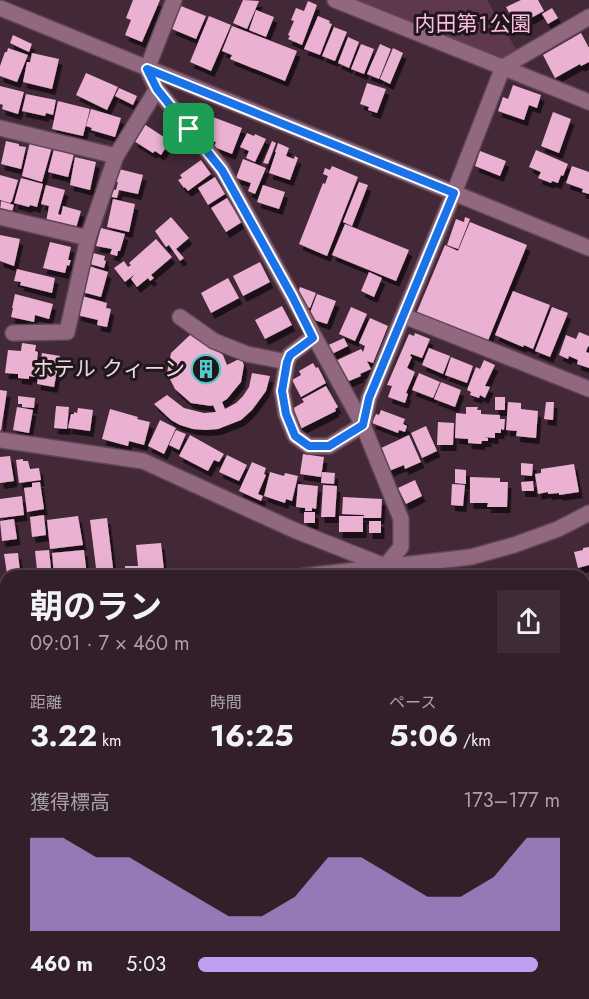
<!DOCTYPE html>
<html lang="ja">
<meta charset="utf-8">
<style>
body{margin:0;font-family:Jost,"Noto Sans JP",sans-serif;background:#3d2c36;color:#f1f3f6;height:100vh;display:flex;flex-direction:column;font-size:22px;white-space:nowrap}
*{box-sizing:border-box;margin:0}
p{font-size:20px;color:#a8a2a8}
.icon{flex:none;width:33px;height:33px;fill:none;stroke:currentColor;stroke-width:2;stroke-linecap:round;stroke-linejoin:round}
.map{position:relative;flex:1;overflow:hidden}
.details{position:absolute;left:0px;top:570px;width:590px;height:429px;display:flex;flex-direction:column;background:#321f2a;border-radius:18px 18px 0 0;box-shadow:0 6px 24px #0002,0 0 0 2px #4d3d47}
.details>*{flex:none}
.pin{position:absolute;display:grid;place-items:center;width:51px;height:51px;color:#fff;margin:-26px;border-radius:12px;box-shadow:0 3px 9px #0006}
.round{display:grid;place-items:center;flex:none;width:63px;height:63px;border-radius:0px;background:#3d2c36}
.headline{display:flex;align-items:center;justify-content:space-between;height:102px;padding:0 30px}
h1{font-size:33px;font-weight:700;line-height:45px}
.stats{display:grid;grid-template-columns:repeat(3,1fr);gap:9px;height:102px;padding:6px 30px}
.stats div{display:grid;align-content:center}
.stats b{font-size:30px;font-weight:700}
.stats small{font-size:16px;font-weight:400}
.stats p{font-size:16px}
.chart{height:168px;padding:12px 30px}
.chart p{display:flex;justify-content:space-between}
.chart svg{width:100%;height:108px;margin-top:6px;fill:#bca0f2;opacity:.7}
ul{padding:0 30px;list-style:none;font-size:20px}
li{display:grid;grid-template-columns:96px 72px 1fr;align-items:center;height:45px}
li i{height:15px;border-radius:8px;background:#bca0f2}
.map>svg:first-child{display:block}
</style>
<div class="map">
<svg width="589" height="999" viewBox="0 0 589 999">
<defs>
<filter id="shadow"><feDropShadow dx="3.5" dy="6" stdDeviation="0" flood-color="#0009"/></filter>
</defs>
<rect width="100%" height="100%" fill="#432938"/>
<!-- green -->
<polygon fill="#5f384f" points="344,0 487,0 519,54 503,64"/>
<!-- building -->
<g fill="#ebb1d2" filter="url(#shadow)">
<polygon points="133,0 160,0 142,42 125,35 131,20 126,18"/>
<polygon points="243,0 259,1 247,29 233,23"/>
<polygon points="521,0 538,0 544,11 516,26 506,7"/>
<polygon points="308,1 317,5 302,45 288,39 290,36 288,35 294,21 291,20 296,8 304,11"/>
<polygon points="181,6 206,16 196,39 172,29"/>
<polygon points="552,8 558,18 548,24 542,14"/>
<polygon points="256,10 274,17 266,37 249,30"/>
<polygon points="209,16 231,25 211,71 190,62"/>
<polygon points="318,16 330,21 329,23 332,24 320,55 304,49"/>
<polygon points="232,26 297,51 285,81 230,59 232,55 222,51"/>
<polygon points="334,27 347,32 335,61 322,56"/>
<polygon points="581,33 589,48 589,62 581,66 580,64 555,78 543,55"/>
<polygon points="13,35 32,44 29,52 10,43"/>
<polygon points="348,37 359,42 349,68 338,63"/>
<polygon points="361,44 374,49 364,74 351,69"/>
<polygon points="380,44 391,49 379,79 367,74"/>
<polygon points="8,48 28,55 17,82 0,76 0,66 5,52 7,52"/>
<polygon points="393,48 403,53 390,84 380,79"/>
<polygon points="32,53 59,59 52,89 23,82 27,62 30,62"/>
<polygon points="86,73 118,87 107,110 76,95"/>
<polygon points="367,83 386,89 377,113 368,110 369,107 360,104"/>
<polygon points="513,85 541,95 537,108 529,105 524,120 498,111 503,97 508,99"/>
<polygon points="0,86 24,92 18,114 2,109 3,105 0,104"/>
<polygon points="119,88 137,96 133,105 115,96"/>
<polygon points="26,94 56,100 53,115 46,113 45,116 22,111"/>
<polygon points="58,101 90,109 83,136 52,129"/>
<polygon points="91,109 121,118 115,137 91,130 92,128 86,126"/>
<polygon points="553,112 571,119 559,153 541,146"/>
<polygon points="213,117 242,128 232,154 214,147 216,142 207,139"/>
<polygon points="144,124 170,141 161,155 155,151 153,153 134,141"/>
<polygon points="247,133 254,136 255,134 266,139 255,162 246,158 249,151 240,147"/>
<polygon points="6,141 19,144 19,146 26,147 21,169 1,164"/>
<polygon points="272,141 276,143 268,164 263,163"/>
<polygon points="30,142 52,147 42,182 22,176"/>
<polygon points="278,143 289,148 286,156 294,159 295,156 298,158 290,180 269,173 276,152 275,152"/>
<polygon points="54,149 74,154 68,177 48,172"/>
<polygon points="536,150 568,164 563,176 561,175 558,183 552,181 551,183 538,178 541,172 529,167"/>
<polygon points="480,151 506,161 500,176 475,166"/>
<polygon points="75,157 96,162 90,190 70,185"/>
<polygon points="243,159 266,168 255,194 248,191 251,183 236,178"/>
<polygon points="201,160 211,174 188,191 185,187 184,188 178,180 182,178 180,175"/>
<polygon points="332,166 358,177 327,256 299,244 323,183 325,184 328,176 323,174 325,168 330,170"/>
<polygon points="572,166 589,172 589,194 582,192 583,189 566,183"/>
<polygon points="119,169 143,175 138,194 119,190 117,198 107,196 109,188 116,190 118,182 116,182"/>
<polygon points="0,175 18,180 12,201 10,203 0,200"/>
<polygon points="215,177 225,194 208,205 198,188"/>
<polygon points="21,178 43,184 37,207 30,205 29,207 14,203"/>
<polygon points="359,182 368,185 352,226 343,222"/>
<polygon points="46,185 65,190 58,214 61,215 63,206 81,211 76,228 61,226 62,223 58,222 57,225 46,222 49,206 41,204"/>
<polygon points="263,185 285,192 279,209 257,202"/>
<polygon points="227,198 242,222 226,232 211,208"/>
<polygon points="113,199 135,204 129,232 107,227"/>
<polygon points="1,201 14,205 11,215 0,211"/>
<polygon points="171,217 189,238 176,249 184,258 180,261 169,245 166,247 155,231"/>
<polygon points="465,217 470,219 458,249 447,245 456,219 464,222"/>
<polygon points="470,222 527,245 487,343 416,314 445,245 458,251"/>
<polygon points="345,224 409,250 396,281 332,255"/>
<polygon points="101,228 125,234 120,251 118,251 117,256 110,254 112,249 96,246"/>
<polygon points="0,235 20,239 14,266 0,261"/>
<polygon points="156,239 172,257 151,275 154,278 150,281 148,278 137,287 131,279 135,274 125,282 114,268 124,261 128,267 131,265 129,263"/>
<polygon points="50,242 71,247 68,260 71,260 69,266 67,265 65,273 43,268"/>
<polygon points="93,253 105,256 104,260 106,261 104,268 90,264"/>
<polygon points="260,262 270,282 243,296 233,276"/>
<polygon points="89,266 108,272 101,297 82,292"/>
<polygon points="17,269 55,278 52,293 20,285 21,282 14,281"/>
<polygon points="369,272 382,278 374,297 361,291"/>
<polygon points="228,278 239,298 211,313 201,293"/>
<polygon points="300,287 316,293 310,308 300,304 303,298 297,296"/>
<polygon points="513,291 550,305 533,349 524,345 523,347 495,335"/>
<polygon points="15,294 53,304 49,319 35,315 34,322 11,317 13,308 12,308"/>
<polygon points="317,294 336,301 327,324 308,318"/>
<polygon points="82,296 107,303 106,308 111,309 107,327 97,325 98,320 77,315"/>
<polygon points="282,306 292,325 265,339 255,320"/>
<polygon points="351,307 367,314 355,341 339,334"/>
<polygon points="552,307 568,313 550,357 535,351"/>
<polygon points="370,318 388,326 373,363 367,361 371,369 360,374 361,376 342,384 331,363 361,349 363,352 365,346 359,343"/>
<polygon points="579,332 589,336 589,347 588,346 586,352 589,353 589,368 577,364 578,360 569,356 568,359 559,355 566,335 576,339"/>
<polygon points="195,333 223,355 227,365 241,358 244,365 241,382 227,399 222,402 225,409 236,403 243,396 249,387 252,373 270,376 266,391 252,410 241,420 218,429 206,430 193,429 180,425 171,420 154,404 167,395 184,408 204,413 216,412 213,405 211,406 191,403 175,389 167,373 171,353 190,335"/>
<polygon points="415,333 430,339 422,358 411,354 410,356 412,357 407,368 415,372 406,393 408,394 405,403 388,397 392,386 387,385 409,334 414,336"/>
<polygon points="344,338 348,346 328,356 324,347"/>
<polygon points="22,343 36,345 35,351 38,352 35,377 29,376 29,379 18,378 18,374 5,373 8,350 21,351"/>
<polygon points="429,348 450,356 443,374 422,365"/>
<polygon points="42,353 60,356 54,387 37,384"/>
<polygon points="451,357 473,366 467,383 445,375"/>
<polygon points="484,360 495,365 485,386 490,387 485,398 480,395 479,398 470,395 471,392 467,390 476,367 480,369"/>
<polygon points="313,363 316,368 318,367 326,383 301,397 292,380 301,375 299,371"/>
<polygon points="419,373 440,382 433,398 412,390"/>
<polygon points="441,382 461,390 455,407 434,399"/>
<polygon points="326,386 338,407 335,409 336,411 298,430 290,410 304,402 302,399"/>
<polygon points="0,390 7,391 1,431 0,430"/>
<polygon points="18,396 35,398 34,408 22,407 22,404 18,404"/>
<rect x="495" y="397" width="10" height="13"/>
<polygon points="508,402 521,403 521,409 538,411 536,438 516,436 517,431 506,430"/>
<polygon points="546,402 554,402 553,420 544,419"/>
<polygon points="56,406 69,407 67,429 54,428"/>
<polygon points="17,407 33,410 29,433 13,430"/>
<polygon points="466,407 478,407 477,410 481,410 481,414 500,415 500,419 505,419 504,430 501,429 501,433 495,433 495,438 484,437 488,438 488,441 482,441 481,444 468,443 468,439 455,438 456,413 466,414"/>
<polygon points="78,408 93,410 90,431 68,428 71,414 74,414 74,412 77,413"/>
<polygon points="110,409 138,417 137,419 150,422 144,445 129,441 128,446 102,439"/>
<polygon points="381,410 405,419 403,424 407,426 405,432 399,430 398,433 372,423 376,414 379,415"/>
<polygon points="160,420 176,428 164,454 148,446"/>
<polygon points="438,422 454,423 453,445 437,445"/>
<polygon points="426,426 437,451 422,458 411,433"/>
<polygon points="176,430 186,434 179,450 169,445"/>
<polygon points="190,435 224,454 219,462 214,460 208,471 179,456"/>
<polygon points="409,435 421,462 405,469 404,465 389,471 379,449"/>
<polygon points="303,454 324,457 321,477 300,474"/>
<polygon points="227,455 247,465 239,481 219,472"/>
<polygon points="10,456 14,481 0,483 0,457"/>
<polygon points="23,459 23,461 28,461 30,469 39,468 41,480 19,483 16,460"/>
<polygon points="252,462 266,468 264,474 266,475 258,494 263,496 261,501 239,491"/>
<polygon points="521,463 533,464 532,476 521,475"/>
<polygon points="574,464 579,492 559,495 559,493 548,494 548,492 538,494 535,474 541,473 541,469"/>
<polygon points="455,469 466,470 466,484 455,483"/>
<polygon points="270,472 284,476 285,473 298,476 292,501 286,499 285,503 264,496"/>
<polygon points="322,472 335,473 334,484 321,483"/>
<polygon points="470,477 500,478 500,482 508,482 507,507 487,507 488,503 470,503"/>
<polygon points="415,480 422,496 406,504 398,488"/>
<polygon points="533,481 534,491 522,491 521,482"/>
<polygon points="40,482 44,509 27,512 24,488 32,487 32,483"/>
<polygon points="298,484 318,486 316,509 312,508 312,511 305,511 305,508 296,507"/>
<polygon points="452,484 465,485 463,506 451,505"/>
<polygon points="323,485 337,486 335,517 321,517"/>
<polygon points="22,496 24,515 0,518 0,499"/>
<polygon points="343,497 382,499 381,518 363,518 364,515 342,514"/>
<rect x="304" y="512" width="11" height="11"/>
<polygon points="44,515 46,535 32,537 30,517"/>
<polygon points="78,516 83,545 50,549 47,520"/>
<rect x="339" y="516" width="24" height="16"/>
<polygon points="107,518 114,576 97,576 90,520"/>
<polygon points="14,519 17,539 2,541 0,521"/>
<rect x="369" y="521" width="12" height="12"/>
<polygon points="161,543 164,570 150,573 150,571 137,571 137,576 125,576 125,566 138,566 136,545"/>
<polygon points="589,547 589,565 578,568 574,552 583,550 583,548"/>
<polygon points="49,550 51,568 37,570 35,551"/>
<polygon points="84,550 87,576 54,576 52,553"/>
<polygon points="18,553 20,572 7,574 4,554"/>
<polygon points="1,694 6,694 6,718 3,719"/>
<polygon points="589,915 589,945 584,935 584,927 585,927 584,918"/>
<polygon points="589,984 589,999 562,999 573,993 584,993 584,987"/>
<polygon points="502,993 519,993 521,997 530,993 534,999 505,999"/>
</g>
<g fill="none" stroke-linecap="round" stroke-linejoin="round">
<!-- minor casing -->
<g stroke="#5e4553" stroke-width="18">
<g id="minor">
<polyline points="174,0 147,69 157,89 222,169 363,425 329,446 309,446 295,436 286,414 282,391 287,362 290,355 313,337"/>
<polyline points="335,0 589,102"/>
<polyline points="0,8 589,248"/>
<polyline points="0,128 116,156 157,89"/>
<polyline points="0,217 88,238"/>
<polyline points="404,316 589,389"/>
<polyline points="180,317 214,341 247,354 287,362"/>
<polyline points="13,333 67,332 88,238 116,156"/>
<polyline points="0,440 143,461 294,530 385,566 401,547 401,519 363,425 369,398 454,193 503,67 589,17"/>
<polyline points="304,576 471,557 514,545 558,529 589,513"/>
<polyline points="0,609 6,608"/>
<polyline points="584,628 589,627"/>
<polyline points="0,736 6,735"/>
<polyline points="584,854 589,851"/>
<polyline points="480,993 484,999"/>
<polyline points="332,999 343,993"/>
</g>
</g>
<!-- minor -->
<use href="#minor" stroke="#91687f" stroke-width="15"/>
<!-- rail -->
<g stroke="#b09ba7" stroke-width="4.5" stroke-dasharray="3 6" stroke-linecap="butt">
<polyline points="584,720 589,718"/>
<polyline points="584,731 589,729"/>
<polyline points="584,747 589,745"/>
<polyline points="584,756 589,755"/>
<polyline points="584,807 589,805"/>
<polyline points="584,826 589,824"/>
<polyline points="0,852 6,851"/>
<polyline points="0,863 6,862"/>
<polyline points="0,880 6,879"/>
<polyline points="0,890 6,888"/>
<polyline points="243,999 253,993"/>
<polyline points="264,999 275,993"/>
</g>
</g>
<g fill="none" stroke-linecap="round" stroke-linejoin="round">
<!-- route casing -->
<g stroke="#fff" stroke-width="12">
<polygon id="route" points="147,69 454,193 369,398 363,425 329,446 309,446 295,436 286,414 282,391 287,362 290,355 313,338 292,296 222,170 157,89"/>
</g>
<!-- route -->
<use href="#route" stroke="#1a73e8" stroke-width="8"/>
</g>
<!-- icons -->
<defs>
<g id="building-ring" transform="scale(1.5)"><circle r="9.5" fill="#22161d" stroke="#53cdcb" stroke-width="1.5"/><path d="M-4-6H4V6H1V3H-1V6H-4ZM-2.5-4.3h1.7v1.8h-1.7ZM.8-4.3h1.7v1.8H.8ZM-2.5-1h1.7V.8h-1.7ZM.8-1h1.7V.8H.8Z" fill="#53cdcb"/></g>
</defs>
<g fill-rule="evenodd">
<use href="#building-ring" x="206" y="369"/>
</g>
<g text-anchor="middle" stroke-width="6" stroke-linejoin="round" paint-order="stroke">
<!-- park labels -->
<g font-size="21" fill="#febee3" stroke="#22161d">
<text x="473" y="31">内田第１公園</text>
</g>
<!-- poi labels -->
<g font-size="21" fill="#ead8e2" stroke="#22161d" text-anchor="end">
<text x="185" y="376">ホテル クィーン</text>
</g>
</g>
</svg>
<div class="pin" style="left:189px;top:129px;background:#1e9e55"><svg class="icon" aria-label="arrive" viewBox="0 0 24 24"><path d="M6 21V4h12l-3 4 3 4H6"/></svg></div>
<section class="details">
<div class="headline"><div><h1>朝のラン</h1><p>09:01 · 7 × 460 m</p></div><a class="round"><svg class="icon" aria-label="share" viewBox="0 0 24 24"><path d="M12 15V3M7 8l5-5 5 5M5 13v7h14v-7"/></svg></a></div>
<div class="stats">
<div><p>距離</p><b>3.22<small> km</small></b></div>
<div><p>時間</p><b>16:25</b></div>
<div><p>ペース</p><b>5:06<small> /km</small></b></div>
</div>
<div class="chart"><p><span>獲得標高</span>173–177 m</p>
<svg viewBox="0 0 160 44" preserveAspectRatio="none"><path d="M0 44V6L10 6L20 14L30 14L40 22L50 30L60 38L70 38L80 30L90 14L100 14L110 22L120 30L130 30L140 22L150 6L160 6V44z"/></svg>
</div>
<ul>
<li><b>460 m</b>5:03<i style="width:94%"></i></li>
</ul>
</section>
</div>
